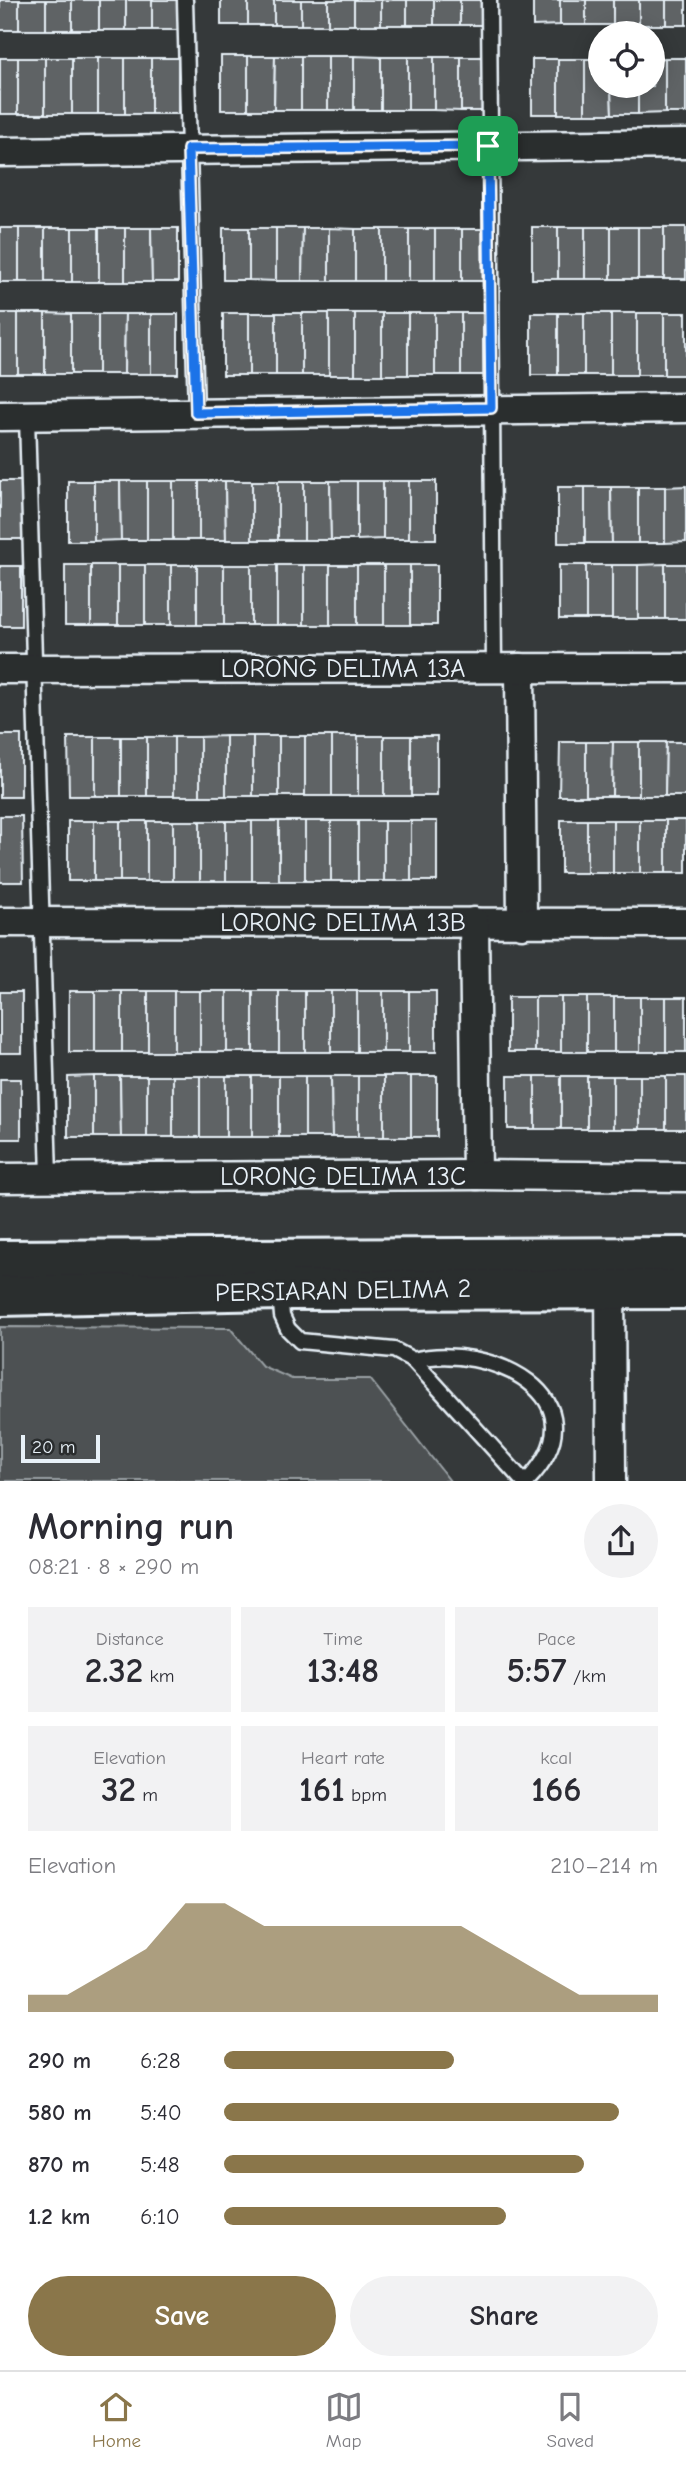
<!DOCTYPE html>
<meta charset="utf-8">
<style>
body{margin:0;font-family:"Comic Neue",sans-serif;background:#f2f2f3;color:#2b2b33;height:100vh;display:flex;flex-direction:column;font-size:26px;white-space:nowrap}
*{box-sizing:border-box;margin:0}
p{font-size:23px;color:#7c7c81}
.icon{flex:none;width:38px;height:38px;fill:none;stroke:currentColor;stroke-width:2;stroke-linecap:round;stroke-linejoin:round}
.map{position:relative;height:1481px;overflow:hidden}
.drawer{display:flex;flex-direction:column;background:#fff;flex:1}
.drawer>*{flex:none}
.fabs{position:absolute;left:588px;top:21px;display:grid;gap:14px}
.fabs a{display:grid;place-items:center;width:77px;height:77px;border-radius:50%;background:#fff;box-shadow:0 4px 18px #0003;font-size:35px}
.scale{position:absolute;left:21px;bottom:18px;width:79px;box-sizing:border-box;padding-left:7px;border:4px solid #e8f1f8;border-top:0;font-size:19px;line-height:24px;white-space:nowrap;color:#e8f1f8;-webkit-text-stroke:5px #2a2d2e;paint-order:stroke}
.pin{position:absolute;display:grid;place-items:center;width:60px;height:60px;color:#fff;margin:-30px;border-radius:14px;box-shadow:0 4px 10px #0006}
.round{display:grid;place-items:center;flex:none;width:74px;height:74px;border-radius:37px;background:#f2f2f3}
.headline{display:flex;align-items:center;justify-content:space-between;height:119px;padding:0 28px}
h1{font-size:38px;font-weight:600;line-height:52px}
.metrics{display:grid;grid-template-columns:repeat(3,1fr);gap:10px;height:119px;padding:7px 28px}
.metrics div{display:grid;align-content:center;border-radius:0px;background:#f2f2f3;text-align:center}
.metrics b{font-size:35px;font-weight:600}
.metrics small{font-size:19px;font-weight:400}
.metrics p{font-size:19px}
.chart{height:196px;padding:14px 28px}
.chart p{display:flex;justify-content:space-between}
.chart svg{width:100%;height:126px;margin-top:7px;fill:#8a764a;opacity:.7}
.primary-button{display:flex;gap:14px;margin-top:auto;padding:14px 28px}
.primary-button a{flex:1;height:80px;border-radius:42px;background:#8a764a;color:#fff;font-size:28px;font-weight:600;line-height:80px;text-align:center}
.primary-button a+a{background:#f2f2f3;color:#2b2b33}
ul{padding:0 28px;list-style:none;font-size:23px}
li{display:grid;grid-template-columns:112px 84px 1fr;align-items:center;height:52px}
li i{height:18px;border-radius:9px;background:#8a764a}
.dock{display:flex;justify-content:space-around;align-items:center;height:98px;border-top:2px solid #e1e1e2;background:#fff;font-size:19px;color:#7c7c81}
.dock a{display:grid;justify-items:center;gap:4px}
.dock .selected{color:#8a764a}
.map>svg:first-child{display:block}
</style>
<div class="map">
<svg width="686" height="1481" viewBox="0 0 686 1481">
<rect width="100%" height="100%" fill="#35393a"/>
<filter id="ink" filterUnits="userSpaceOnUse"><feTurbulence type="fractalNoise" baseFrequency=".0143" numOctaves="2"/><feDisplacementMap in="SourceGraphic" scale="14" xChannelSelector="R" yChannelSelector="G"/><feConvolveMatrix kernelMatrix="1 2 1 2 8 2 1 2 1" color-interpolation-filters="sRGB"/></filter>
<g filter="url(#ink)">
<!-- green -->
<polygon fill="#4d5152" stroke="#9aa1a5" stroke-width="2" points="0,1327 230,1328 262,1366 292,1379 370,1379 450,1481 0,1481"/>
<!-- building -->
<g fill="#5f6365" stroke="#e8f1f8" stroke-width="2">
<rect x="0" y="0" width="19" height="30"/>
<rect x="19" y="0" width="27" height="30"/>
<rect x="46" y="0" width="26" height="30"/>
<rect x="72" y="0" width="27" height="30"/>
<rect x="99" y="0" width="27" height="30"/>
<rect x="126" y="0" width="26" height="30"/>
<rect x="152" y="0" width="27" height="30"/>
<rect x="221" y="0" width="27" height="25"/>
<rect x="248" y="0" width="26" height="25"/>
<rect x="274" y="0" width="27" height="25"/>
<rect x="301" y="0" width="27" height="25"/>
<rect x="328" y="0" width="26" height="25"/>
<rect x="354" y="0" width="27" height="25"/>
<rect x="381" y="0" width="26" height="25"/>
<rect x="407" y="0" width="27" height="25"/>
<rect x="434" y="0" width="26" height="25"/>
<rect x="460" y="0" width="27" height="25"/>
<polygon points="533,0 560,0 560,25 533,26"/>
<rect x="560" y="0" width="26" height="25"/>
<rect x="586" y="0" width="27" height="25"/>
<rect x="613" y="0" width="26" height="25"/>
<rect x="639" y="0" width="27" height="25"/>
<rect x="666" y="0" width="20" height="25"/>
<rect x="221" y="56" width="27" height="54"/>
<polygon points="248,56 275,56 274,110 248,110"/>
<polygon points="275,56 301,56 301,110 274,110"/>
<rect x="301" y="56" width="27" height="54"/>
<rect x="328" y="56" width="26" height="54"/>
<polygon points="354,56 381,57 381,110 354,110"/>
<rect x="381" y="57" width="27" height="53"/>
<rect x="408" y="57" width="26" height="53"/>
<polygon points="434,57 461,57 461,111 434,110"/>
<rect x="461" y="57" width="26" height="54"/>
<rect x="0" y="58" width="18" height="56"/>
<rect x="18" y="58" width="27" height="56"/>
<rect x="45" y="58" width="27" height="56"/>
<rect x="72" y="58" width="26" height="56"/>
<rect x="98" y="58" width="27" height="56"/>
<rect x="125" y="58" width="26" height="56"/>
<rect x="151" y="58" width="27" height="56"/>
<rect x="665" y="58" width="21" height="55"/>
<polygon points="665,58 665,113 638,114 638,86 653,86 653,59"/>
<rect x="532" y="59" width="26" height="55"/>
<rect x="558" y="59" width="27" height="55"/>
<polygon points="585,59 600,59 600,86 611,86 612,114 585,114"/>
<polygon points="611,86 638,86 638,114 612,114"/>
<rect x="532" y="227" width="26" height="52"/>
<rect x="558" y="227" width="27" height="52"/>
<rect x="585" y="227" width="26" height="52"/>
<rect x="611" y="227" width="27" height="52"/>
<rect x="638" y="227" width="26" height="52"/>
<rect x="664" y="227" width="22" height="52"/>
<rect x="0" y="228" width="19" height="54"/>
<rect x="19" y="228" width="26" height="54"/>
<rect x="45" y="228" width="27" height="54"/>
<rect x="72" y="228" width="27" height="54"/>
<rect x="99" y="228" width="26" height="54"/>
<polygon points="125,228 151,228 152,282 125,282"/>
<polygon points="151,228 178,228 178,282 152,282"/>
<rect x="223" y="228" width="26" height="52"/>
<polygon points="249,228 276,228 276,281 249,280"/>
<polygon points="276,228 303,228 302,281 276,281"/>
<polygon points="303,228 329,228 329,281 302,281"/>
<polygon points="329,228 355,229 355,281 329,281"/>
<rect x="355" y="229" width="27" height="52"/>
<rect x="382" y="229" width="27" height="52"/>
<rect x="409" y="229" width="26" height="52"/>
<rect x="435" y="229" width="27" height="52"/>
<rect x="462" y="229" width="27" height="52"/>
<rect x="0" y="313" width="18" height="61"/>
<rect x="18" y="313" width="27" height="61"/>
<polygon points="45,313 71,314 71,374 45,374"/>
<rect x="223" y="313" width="26" height="62"/>
<rect x="249" y="313" width="27" height="62"/>
<rect x="276" y="313" width="26" height="62"/>
<rect x="302" y="313" width="27" height="62"/>
<rect x="329" y="313" width="26" height="62"/>
<rect x="355" y="313" width="27" height="62"/>
<rect x="382" y="313" width="26" height="62"/>
<rect x="408" y="313" width="27" height="62"/>
<rect x="435" y="313" width="26" height="62"/>
<rect x="461" y="313" width="27" height="62"/>
<rect x="531" y="313" width="27" height="62"/>
<rect x="558" y="313" width="26" height="62"/>
<rect x="584" y="313" width="27" height="62"/>
<rect x="611" y="313" width="26" height="62"/>
<rect x="637" y="313" width="27" height="62"/>
<rect x="664" y="313" width="22" height="62"/>
<rect x="71" y="314" width="27" height="60"/>
<polygon points="98,314 125,314 124,374 98,374"/>
<polygon points="125,314 151,314 151,374 124,374"/>
<rect x="151" y="314" width="27" height="60"/>
<rect x="0" y="481" width="22" height="58"/>
<rect x="68" y="481" width="26" height="60"/>
<polygon points="94,481 120,481 121,540 94,541"/>
<polygon points="120,481 147,481 147,540 121,540"/>
<rect x="147" y="481" width="26" height="59"/>
<rect x="173" y="481" width="26" height="59"/>
<polygon points="199,481 225,481 226,540 199,540"/>
<polygon points="225,481 252,481 252,540 226,540"/>
<rect x="252" y="481" width="26" height="59"/>
<rect x="278" y="481" width="26" height="59"/>
<polygon points="304,481 330,481 331,540 304,540"/>
<polygon points="330,481 357,481 357,540 331,540"/>
<polygon points="357,481 383,481 383,539 357,540"/>
<rect x="383" y="481" width="26" height="58"/>
<rect x="409" y="481" width="27" height="58"/>
<polygon points="686,486 686,542 665,543 665,487"/>
<rect x="558" y="487" width="27" height="56"/>
<polygon points="585,487 611,487 612,543 585,543"/>
<polygon points="611,487 638,487 638,543 612,543"/>
<rect x="638" y="487" width="27" height="56"/>
<rect x="665" y="564" width="21" height="55"/>
<polygon points="665,564 665,619 638,619 638,565"/>
<rect x="65" y="565" width="26" height="60"/>
<rect x="91" y="565" width="27" height="60"/>
<rect x="118" y="565" width="27" height="60"/>
<rect x="145" y="565" width="26" height="60"/>
<rect x="171" y="565" width="26" height="60"/>
<rect x="197" y="565" width="27" height="60"/>
<rect x="224" y="565" width="27" height="60"/>
<rect x="251" y="565" width="26" height="60"/>
<rect x="277" y="565" width="27" height="60"/>
<rect x="304" y="565" width="26" height="60"/>
<rect x="330" y="565" width="27" height="60"/>
<rect x="357" y="565" width="27" height="60"/>
<rect x="384" y="565" width="26" height="60"/>
<rect x="410" y="565" width="27" height="60"/>
<rect x="559" y="565" width="27" height="54"/>
<rect x="586" y="565" width="26" height="54"/>
<rect x="612" y="565" width="26" height="54"/>
<rect x="0" y="566" width="21" height="60"/>
<rect x="0" y="735" width="21" height="62"/>
<rect x="226" y="736" width="27" height="60"/>
<polygon points="226,736 226,796 200,796 200,737"/>
<rect x="253" y="736" width="26" height="60"/>
<rect x="279" y="736" width="26" height="60"/>
<rect x="305" y="736" width="27" height="60"/>
<rect x="332" y="736" width="26" height="60"/>
<rect x="358" y="736" width="26" height="60"/>
<rect x="384" y="736" width="27" height="60"/>
<rect x="411" y="736" width="26" height="60"/>
<polygon points="68,737 95,737 95,796 69,796"/>
<rect x="95" y="737" width="26" height="59"/>
<rect x="121" y="737" width="26" height="59"/>
<rect x="147" y="737" width="27" height="59"/>
<rect x="174" y="737" width="26" height="59"/>
<polygon points="560,742 586,742 586,796 559,796"/>
<polygon points="586,742 613,742 612,796 586,796"/>
<polygon points="613,742 639,742 639,796 612,796"/>
<polygon points="639,742 666,742 665,796 639,796"/>
<polygon points="666,742 686,742 686,796 665,796"/>
<polygon points="0,816 22,816 23,882 0,882"/>
<rect x="561" y="820" width="26" height="53"/>
<rect x="587" y="820" width="26" height="53"/>
<rect x="613" y="820" width="27" height="53"/>
<rect x="640" y="820" width="26" height="53"/>
<rect x="666" y="820" width="20" height="53"/>
<rect x="68" y="821" width="26" height="60"/>
<rect x="94" y="821" width="26" height="60"/>
<rect x="120" y="821" width="27" height="60"/>
<rect x="147" y="821" width="26" height="60"/>
<rect x="173" y="821" width="27" height="60"/>
<rect x="200" y="821" width="26" height="60"/>
<rect x="226" y="821" width="26" height="60"/>
<rect x="252" y="821" width="27" height="60"/>
<rect x="279" y="821" width="26" height="60"/>
<rect x="305" y="821" width="26" height="60"/>
<rect x="331" y="821" width="27" height="60"/>
<rect x="358" y="821" width="26" height="60"/>
<rect x="384" y="821" width="27" height="60"/>
<rect x="411" y="821" width="26" height="60"/>
<rect x="69" y="991" width="26" height="61"/>
<rect x="95" y="991" width="27" height="61"/>
<rect x="122" y="991" width="26" height="61"/>
<rect x="148" y="991" width="26" height="61"/>
<rect x="174" y="991" width="26" height="61"/>
<rect x="200" y="991" width="27" height="61"/>
<rect x="227" y="991" width="26" height="61"/>
<rect x="253" y="991" width="26" height="61"/>
<rect x="279" y="991" width="26" height="61"/>
<rect x="305" y="991" width="26" height="61"/>
<rect x="331" y="991" width="26" height="61"/>
<rect x="357" y="991" width="26" height="61"/>
<rect x="383" y="991" width="26" height="61"/>
<rect x="409" y="991" width="27" height="61"/>
<rect x="0" y="992" width="22" height="61"/>
<rect x="508" y="997" width="27" height="55"/>
<rect x="535" y="997" width="26" height="55"/>
<rect x="561" y="997" width="26" height="55"/>
<rect x="587" y="997" width="27" height="55"/>
<rect x="614" y="997" width="26" height="55"/>
<rect x="640" y="997" width="26" height="55"/>
<rect x="666" y="997" width="20" height="55"/>
<polygon points="94,1076 120,1076 121,1137 94,1137"/>
<polygon points="94,1076 94,1137 68,1137 68,1077"/>
<polygon points="120,1076 147,1076 147,1137 121,1137"/>
<rect x="147" y="1076" width="26" height="61"/>
<rect x="173" y="1076" width="27" height="61"/>
<rect x="200" y="1076" width="26" height="61"/>
<rect x="226" y="1076" width="26" height="61"/>
<rect x="252" y="1076" width="27" height="61"/>
<rect x="279" y="1076" width="26" height="61"/>
<polygon points="305,1076 331,1076 332,1137 305,1137"/>
<polygon points="331,1076 358,1076 358,1137 332,1137"/>
<rect x="358" y="1076" width="26" height="61"/>
<rect x="384" y="1076" width="27" height="61"/>
<rect x="411" y="1076" width="26" height="61"/>
<rect x="508" y="1076" width="27" height="53"/>
<rect x="535" y="1076" width="26" height="53"/>
<rect x="561" y="1076" width="26" height="53"/>
<rect x="587" y="1076" width="26" height="53"/>
<rect x="613" y="1076" width="27" height="53"/>
<rect x="640" y="1076" width="26" height="53"/>
<rect x="666" y="1076" width="20" height="53"/>
<rect x="0" y="1079" width="21" height="60"/>
</g>
<g fill="none" stroke-linecap="round" stroke-linejoin="round">
<!-- lane casing -->
<g stroke="#e8f1f8" stroke-width="19">
<g id="lane">
<polyline points="185,0 196,413"/>
<polyline points="489,0 494,668"/>
<polyline points="27,417 49,1177"/>
<polyline points="280,1292 282,1316 288,1329 300,1341 394,1350 413,1360 523,1481"/>
<path d="M413 1360C488 1341 608 1397 527 1481"/>
</g>
</g>
<!-- street casing -->
<g stroke="#e8f1f8" stroke-width="33">
<g id="street">
<polyline points="0,152 686,144"/>
<polyline points="0,416 686,408"/>
<polyline points="520,668 522,924"/>
<polyline points="0,669 686,668"/>
<polyline points="0,922 686,923"/>
<polyline points="474,922 477,1175"/>
<polyline points="0,1178 477,1175 686,1177"/>
<polyline points="610,1271 611,1481"/>
</g>
</g>
<!-- secondary casing -->
<g stroke="#e8f1f8" stroke-width="44">
<g id="secondary">
<polyline points="0,1260 686,1257"/>
<polyline points="0,1296 280,1290 686,1289"/>
</g>
</g>
<!-- lane -->
<use href="#lane" stroke="#2a2d2e" stroke-width="14"/>
<!-- street -->
<use href="#street" stroke="#2a2d2e" stroke-width="28"/>
<!-- secondary -->
<use href="#secondary" stroke="#2a2d2e" stroke-width="38"/>
</g>
</g>
<g fill="none" stroke-linecap="round" stroke-linejoin="round" filter="url(#ink)">
<!-- route casing -->
<g stroke="#fff" stroke-width="14">
<polygon id="route" points="488,146 491,408 196,413 188,149"/>
</g>
<!-- route -->
<use href="#route" stroke="#1a73e8" stroke-width="9"/>
</g>
<g text-anchor="middle" stroke-width="6" stroke-linejoin="round" paint-order="stroke">
<!-- street labels -->
<g font-size="26" fill="#e8f1f8" stroke="#2a2d2e">
<text x="343" y="677">LORONG DELIMA 13A</text>
<text x="343" y="931">LORONG DELIMA 13B</text>
<text x="343" y="1185">LORONG DELIMA 13C</text>
<text transform="translate(343 1290) rotate(-1)" y="9">PERSIARAN DELIMA 2</text>
</g>
</g>
</svg>
<div class="fabs">
<a><svg class="icon" aria-label="locate" viewBox="0 0 24 24"><circle cx="12" cy="12" r="6"/><path d="M12 2v4M12 18v4M2 12h4M18 12h4"/></svg></a>
</div>
<div class="scale">20 m</div>
<div class="pin" style="left:488px;top:146px;background:#1e9e55"><svg class="icon" aria-label="arrive" viewBox="0 0 24 24"><path d="M6 21V4h12l-3 4 3 4H6"/></svg></div>
</div>
<section class="drawer">
<div class="headline"><div><h1>Morning run</h1><p>08:21 · 8 × 290 m</p></div><a class="round"><svg class="icon" aria-label="share" viewBox="0 0 24 24"><path d="M12 15V3M7 8l5-5 5 5M5 13v7h14v-7"/></svg></a></div>
<div class="metrics">
<div><p>Distance</p><b>2.32<small> km</small></b></div>
<div><p>Time</p><b>13:48</b></div>
<div><p>Pace</p><b>5:57<small> /km</small></b></div>
</div>
<div class="metrics">
<div><p>Elevation</p><b>32<small> m</small></b></div>
<div><p>Heart rate</p><b>161<small> bpm</small></b></div>
<div><p>kcal</p><b>166</b></div>
</div>
<div class="chart"><p><span>Elevation</span>210–214 m</p>
<svg viewBox="0 0 160 44" preserveAspectRatio="none"><path d="M0 44V38L10 38L20 30L30 22L40 6L50 6L60 14L70 14L80 14L90 14L100 14L110 14L120 22L130 30L140 38L150 38L160 38V44z"/></svg>
</div>
<ul>
<li><b>290 m</b>6:28<i style="width:53%"></i></li>
<li><b>580 m</b>5:40<i style="width:91%"></i></li>
<li><b>870 m</b>5:48<i style="width:83%"></i></li>
<li><b>1.2 km</b>6:10<i style="width:65%"></i></li>
</ul>
<div class="primary-button"><a>Save</a><a>Share</a></div>
</section>
<nav class="dock">
<a class="selected"><svg class="icon" aria-label="home" viewBox="0 0 24 24"><path d="M3 11l9-7 9 7M6 9v11h12V9"/></svg>Home</a>
<a><svg class="icon" aria-label="map" viewBox="0 0 24 24"><path d="M3 6l6-2 6 2 6-2v14l-6 2-6-2-6 2zM9 4v14M15 6v14"/></svg>Map</a>
<a><svg class="icon" aria-label="saved" viewBox="0 0 24 24"><path d="M7 4h10v16l-5-4-5 4z"/></svg>Saved</a>
</nav>
